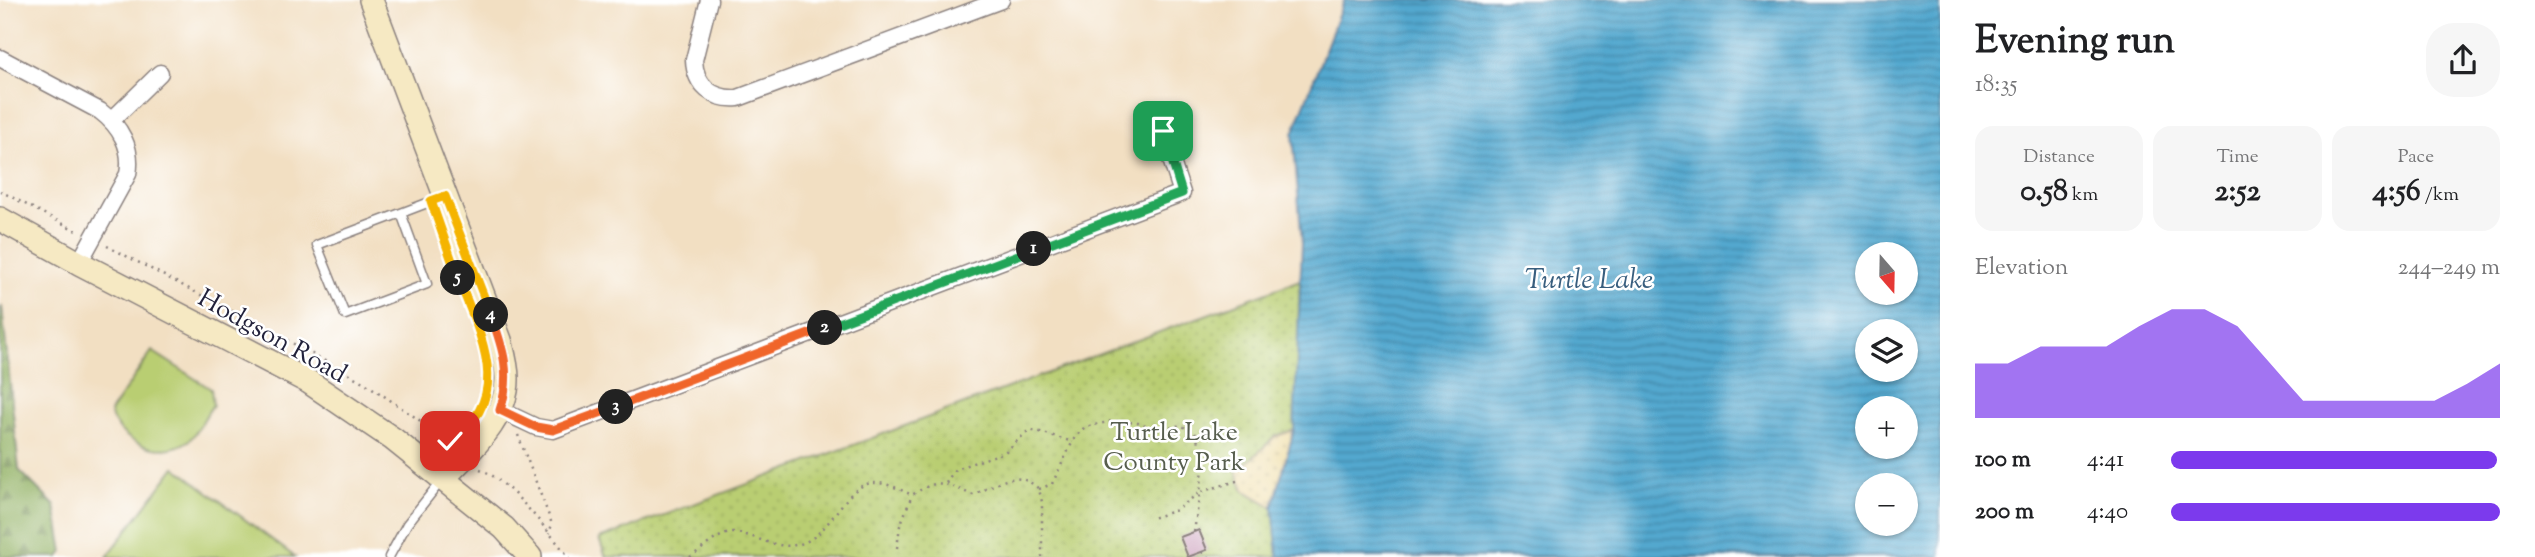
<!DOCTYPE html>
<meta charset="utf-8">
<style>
body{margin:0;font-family:"Sorts Mill Goudy",serif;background:#f6f6f6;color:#202124;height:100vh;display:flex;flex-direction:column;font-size:26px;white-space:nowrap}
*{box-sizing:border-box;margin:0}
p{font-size:23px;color:#757577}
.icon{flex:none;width:38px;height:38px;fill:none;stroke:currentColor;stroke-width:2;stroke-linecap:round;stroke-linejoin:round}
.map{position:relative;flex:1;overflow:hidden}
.side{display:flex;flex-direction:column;background:#fff;width:595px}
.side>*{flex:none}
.needle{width:46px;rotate:160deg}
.fabs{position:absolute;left:1855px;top:242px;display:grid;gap:14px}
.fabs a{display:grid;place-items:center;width:63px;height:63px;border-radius:50%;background:#fff;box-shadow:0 2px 5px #0004;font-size:35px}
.pin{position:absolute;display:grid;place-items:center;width:60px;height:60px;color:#fff;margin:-30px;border-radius:14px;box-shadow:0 4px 10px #0006}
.km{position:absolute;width:35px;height:35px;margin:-18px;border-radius:50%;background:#222;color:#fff;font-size:19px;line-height:35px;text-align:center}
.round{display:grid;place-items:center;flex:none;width:74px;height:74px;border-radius:28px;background:#f6f6f6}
.overview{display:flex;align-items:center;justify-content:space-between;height:119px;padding:0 35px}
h1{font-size:38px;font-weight:800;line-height:52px}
.metrics{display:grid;grid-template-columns:repeat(3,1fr);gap:10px;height:119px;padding:7px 35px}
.metrics div{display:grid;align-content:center;border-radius:18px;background:#f6f6f6;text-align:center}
.metrics b{font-size:30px;font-weight:800}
.metrics small{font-size:19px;font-weight:400}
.metrics p{font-size:19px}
.chart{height:196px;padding:14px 35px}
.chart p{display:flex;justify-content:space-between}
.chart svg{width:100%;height:126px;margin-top:7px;fill:#7c3aed;opacity:.7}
ul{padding:0 35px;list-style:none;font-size:23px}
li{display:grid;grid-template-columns:112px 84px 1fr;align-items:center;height:52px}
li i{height:18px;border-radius:9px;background:#7c3aed}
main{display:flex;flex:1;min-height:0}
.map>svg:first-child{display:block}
</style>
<main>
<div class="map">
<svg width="1940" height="557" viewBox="0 0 1940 557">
<defs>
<pattern id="grass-dots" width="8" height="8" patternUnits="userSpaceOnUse" patternTransform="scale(1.75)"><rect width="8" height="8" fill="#b9ce72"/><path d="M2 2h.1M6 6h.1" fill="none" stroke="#9fb164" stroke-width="1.8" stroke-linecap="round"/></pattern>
<pattern id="forest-firs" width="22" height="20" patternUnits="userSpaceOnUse" patternTransform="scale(1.75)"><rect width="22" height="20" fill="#92b164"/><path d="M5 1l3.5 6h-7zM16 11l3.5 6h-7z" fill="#779054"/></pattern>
<pattern id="sand-dots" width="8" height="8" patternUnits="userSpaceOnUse" patternTransform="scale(1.75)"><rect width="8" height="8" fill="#eeda9e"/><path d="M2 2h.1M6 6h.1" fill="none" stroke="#ccbb89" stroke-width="1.8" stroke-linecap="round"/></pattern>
<pattern id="water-rules" width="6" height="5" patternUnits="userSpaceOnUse" patternTransform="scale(1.75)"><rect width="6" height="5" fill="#53a8cf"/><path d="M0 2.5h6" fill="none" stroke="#4488a9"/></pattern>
</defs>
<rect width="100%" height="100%" fill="#fff"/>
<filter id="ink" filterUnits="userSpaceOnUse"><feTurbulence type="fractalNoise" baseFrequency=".0143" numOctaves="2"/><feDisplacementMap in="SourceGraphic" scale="14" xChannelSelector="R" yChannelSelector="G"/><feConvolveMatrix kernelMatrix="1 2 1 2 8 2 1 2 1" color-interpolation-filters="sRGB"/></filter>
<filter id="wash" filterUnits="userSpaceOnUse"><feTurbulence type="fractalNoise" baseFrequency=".00686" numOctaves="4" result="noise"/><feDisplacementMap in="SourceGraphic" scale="28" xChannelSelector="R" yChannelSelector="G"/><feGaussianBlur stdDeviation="1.57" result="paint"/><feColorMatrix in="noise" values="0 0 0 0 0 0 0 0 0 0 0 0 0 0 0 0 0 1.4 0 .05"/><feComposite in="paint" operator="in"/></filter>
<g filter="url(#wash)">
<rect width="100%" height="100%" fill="#f2dfc2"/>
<!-- grass -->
<polygon fill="url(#grass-dots)" stroke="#6e7856" stroke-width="2" points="1300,280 1294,430 1273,507 1278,557 606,557 599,539"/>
<!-- forest -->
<polygon fill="url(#forest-firs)" stroke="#5a6a50" stroke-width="2" points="2,307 19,470 55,506 63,552 59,557 0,557 0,308"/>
<!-- sand -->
<polygon fill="url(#sand-dots)" stroke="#887e6c" stroke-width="2" points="1294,430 1273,507 1244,490 1236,469 1250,460 1276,436"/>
<!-- garden -->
<g fill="#b9ce72" stroke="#6e7856" stroke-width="2">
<path d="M152 351 211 389 213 405C204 416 199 433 188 441 161 460 118 442 110 412Z"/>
<polygon points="175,467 295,557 107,557"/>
</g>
<!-- water -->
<path fill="url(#water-rules)" stroke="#3a6585" stroke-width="2" fill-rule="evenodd" d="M1344 0H1940V557H1278L1273 507 1294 430 1302 243 1293 134ZM1867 254H1906V292H1867ZM1867 331H1906V369H1867ZM1867 408H1906V446H1867ZM1867 485H1906V523H1867Z"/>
<g id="blocks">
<!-- building -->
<polygon fill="#c696b5" points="1199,530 1207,550 1188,557 1180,537"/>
</g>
</g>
<g filter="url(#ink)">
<use href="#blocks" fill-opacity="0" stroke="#8a807e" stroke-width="2"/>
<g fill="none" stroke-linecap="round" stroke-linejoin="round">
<!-- lane casing -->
<g stroke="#8a807e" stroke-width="11">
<g id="lane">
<polyline points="401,213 427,284 345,315 317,245 443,197"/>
<polyline points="389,557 407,524 441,481"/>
</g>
</g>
<!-- street casing -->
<g stroke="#8a807e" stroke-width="19">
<g id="street">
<path d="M709 0 694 60C695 86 713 100 738 98L1001 0"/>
<path d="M0 58 100 111C120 126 133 148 128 174L79 263"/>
<polyline points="112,120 160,73"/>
<polyline points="500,410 536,427 553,430 1182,193 1155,110"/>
</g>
</g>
<!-- secondary casing -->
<g stroke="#8a807e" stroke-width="26">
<g id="secondary">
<path d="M371 0 500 340C503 352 507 366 507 378 508 419 469 451 443 479"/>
<polyline points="0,219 79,263 309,382 393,439 504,528 530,557"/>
</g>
</g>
<!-- path -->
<g stroke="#8a807e" stroke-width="2.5" stroke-dasharray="2 5" stroke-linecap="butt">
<polyline points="0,191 79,232"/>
<polyline points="107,246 272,332 365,383 450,441 456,437"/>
<polyline points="518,435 552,524 549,534"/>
<path d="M480 469C510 481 548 532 569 557"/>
<polyline points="946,483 955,469 1005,452 1028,431 1037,431 1073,442"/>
<polyline points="1039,489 1052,484 1075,437 1085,427 1113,421 1138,423 1159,431 1180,425 1195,432 1204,462 1200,492 1177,510 1152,518"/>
<polyline points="1194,532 1200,492 1240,480"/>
<polyline points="897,548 900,526 912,495"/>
<polyline points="1202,552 1209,557"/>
<path d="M690 557C701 550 714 538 726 534 748 528 771 552 800 544 833 535 844 481 876 483 888 483 901 490 912 495 941 476 944 484 973 495 997 485 1015 467 1039 489L1042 502V557"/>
</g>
<!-- lane -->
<use href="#lane" stroke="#fff" stroke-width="8"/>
<!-- street -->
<use href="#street" stroke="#fff" stroke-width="16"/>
<!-- secondary -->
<use href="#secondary" stroke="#f6e9c3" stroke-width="23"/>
</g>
</g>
<g fill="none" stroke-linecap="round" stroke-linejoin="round" filter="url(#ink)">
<!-- split-1 casing -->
<g stroke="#fff" stroke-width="14">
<polyline id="split-1" points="1034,249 1182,193 1163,131"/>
</g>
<!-- split-2 casing -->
<g stroke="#fff" stroke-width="14">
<polyline id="split-2" points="825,328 1034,249"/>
</g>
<!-- split-3 casing -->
<g stroke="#fff" stroke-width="14">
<polyline id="split-3" points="616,407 825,328"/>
</g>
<!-- split-4 casing -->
<g stroke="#fff" stroke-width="14">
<path id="split-4" d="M491 315C503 348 512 375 500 410L536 427 553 430 616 407"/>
</g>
<!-- split-5 casing -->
<g stroke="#fff" stroke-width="14">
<polyline id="split-5" points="458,278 431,201 445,196 491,315"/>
</g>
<!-- split-6 casing -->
<g stroke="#fff" stroke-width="14">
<path id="split-6" d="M450 441C516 398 480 335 458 278"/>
</g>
<!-- split-1 -->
<use href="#split-1" stroke="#22a559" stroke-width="9"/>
<!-- split-2 -->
<use href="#split-2" stroke="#22a559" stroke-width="9"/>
<!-- split-3 -->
<use href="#split-3" stroke="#f0652b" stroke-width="9"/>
<!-- split-4 -->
<use href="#split-4" stroke="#f0652b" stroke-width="9"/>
<!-- split-5 -->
<use href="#split-5" stroke="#f5b400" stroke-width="9"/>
<!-- split-6 -->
<use href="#split-6" stroke="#f5b400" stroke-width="9"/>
</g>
<g text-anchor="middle" stroke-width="5" stroke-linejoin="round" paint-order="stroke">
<!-- street labels -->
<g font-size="26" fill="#22223b" stroke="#fff">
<text transform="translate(273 335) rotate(29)" y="9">Hodgson Road</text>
</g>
<!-- park labels -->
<g font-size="26" fill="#575e4e" stroke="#fff">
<text x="1174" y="440">Turtle Lake<tspan x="1174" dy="30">County Park</tspan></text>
</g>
<!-- water labels -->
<g font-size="28" font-style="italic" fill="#385e7e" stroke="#fff">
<text x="1589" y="288">Turtle Lake</text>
</g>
</g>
</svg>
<div class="fabs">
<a><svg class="needle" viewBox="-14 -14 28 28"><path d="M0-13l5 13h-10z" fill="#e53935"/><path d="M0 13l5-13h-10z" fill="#757577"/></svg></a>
<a><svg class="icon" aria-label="layers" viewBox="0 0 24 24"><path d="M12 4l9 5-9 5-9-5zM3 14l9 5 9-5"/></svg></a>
<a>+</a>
<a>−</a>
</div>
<div class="pin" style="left:1163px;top:131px;background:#1e9e55"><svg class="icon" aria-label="arrive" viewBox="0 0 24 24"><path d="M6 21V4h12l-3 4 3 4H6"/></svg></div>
<div class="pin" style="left:450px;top:441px;background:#d93025"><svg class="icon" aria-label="check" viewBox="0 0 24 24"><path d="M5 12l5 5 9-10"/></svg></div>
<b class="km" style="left:1034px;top:249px">1</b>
<b class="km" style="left:825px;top:328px">2</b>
<b class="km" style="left:616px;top:407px">3</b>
<b class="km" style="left:491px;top:315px">4</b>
<b class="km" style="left:458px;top:278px">5</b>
</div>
<section class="side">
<div class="overview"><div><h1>Evening run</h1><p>18:35</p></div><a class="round"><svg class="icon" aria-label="share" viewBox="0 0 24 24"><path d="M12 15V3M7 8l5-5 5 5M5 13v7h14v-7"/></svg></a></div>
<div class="metrics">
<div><p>Distance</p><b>0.58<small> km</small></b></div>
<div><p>Time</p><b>2:52</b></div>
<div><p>Pace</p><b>4:56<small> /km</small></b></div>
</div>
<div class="chart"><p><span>Elevation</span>244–249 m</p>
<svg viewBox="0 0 160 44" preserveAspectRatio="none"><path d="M0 44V25L10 25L20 19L30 19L40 19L50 12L60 6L70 6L80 12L90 25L100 38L110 38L120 38L130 38L140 38L150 32L160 25V44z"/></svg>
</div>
<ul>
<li><b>100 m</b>4:41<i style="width:99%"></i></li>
<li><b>200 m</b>4:40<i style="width:100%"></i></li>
</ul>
</section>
</main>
